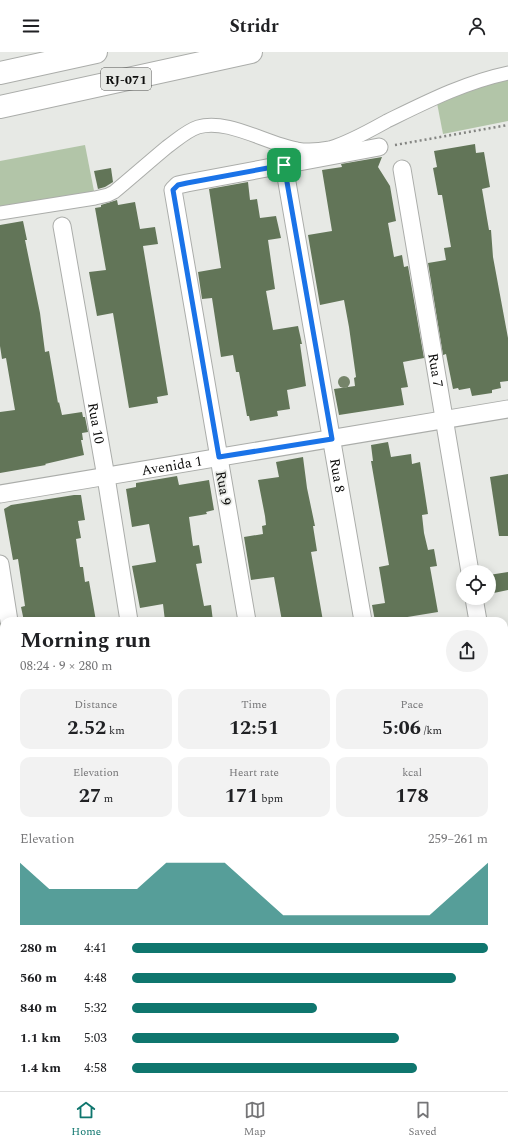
<!DOCTYPE html>
<meta charset="utf-8">
<style>
body{margin:0;font-family:Spectral,serif;background:#f2f2f2;color:#202124;height:100vh;display:flex;flex-direction:column;font-size:15px;white-space:nowrap}
*{box-sizing:border-box;margin:0}
p{font-size:13px;color:#757577}
.icon{flex:none;width:22px;height:22px;fill:none;stroke:currentColor;stroke-width:2;stroke-linecap:round;stroke-linejoin:round}
.map{position:relative;flex:1;overflow:hidden}
.details{position:absolute;left:0px;top:565px;width:508px;height:474px;display:flex;flex-direction:column;background:#fff;border-radius:12px 12px 0 0;box-shadow:0 2px 10px #0003}
.details>*{flex:none}
.buttons{position:absolute;left:456px;top:513px;display:grid;gap:8px}
.buttons a{display:grid;place-items:center;width:40px;height:40px;border-radius:50%;background:#fff;box-shadow:0 2px 10px #0003;font-size:20px}
.pin{position:absolute;display:grid;place-items:center;width:34px;height:34px;color:#fff;margin:-17px;border-radius:8px;box-shadow:0 2px 6px #0006}
.round{display:grid;place-items:center;flex:none;width:42px;height:42px;border-radius:21px;background:#f2f2f2}
.overview{display:flex;align-items:center;justify-content:space-between;height:68px;padding:0 20px}
h1{font-size:22px;font-weight:700;line-height:30px}
.stats{display:grid;grid-template-columns:repeat(3,1fr);gap:6px;height:68px;padding:4px 20px}
.stats div{display:grid;align-content:center;border-radius:10px;background:#f2f2f2;text-align:center}
.stats b{font-size:20px;font-weight:700}
.stats small{font-size:11px;font-weight:400}
.stats p{font-size:11px}
.chart{height:112px;padding:8px 20px}
.chart p{display:flex;justify-content:space-between}
.chart svg{width:100%;height:72px;margin-top:4px;fill:#0f766e;opacity:.7}
ul{padding:0 20px;list-style:none;font-size:13px}
li{display:grid;grid-template-columns:64px 48px 1fr;align-items:center;height:30px}
li i{height:10px;border-radius:5px;background:#0f766e}
header{display:flex;justify-content:space-between;align-items:center;height:52px;padding:0 20px;background:#fff;font-size:18px;font-weight:700}
.tabs{display:flex;justify-content:space-around;align-items:center;height:56px;border-top:1px solid #e0e0e0;background:#fff;font-size:11px;color:#757577}
.tabs a{display:grid;justify-items:center;gap:2px}
.tabs .current{color:#0f766e}
.map>svg:first-child{display:block}
</style>
<header><svg class="icon" aria-label="menu" viewBox="0 0 24 24"><path d="M4 6h16M4 12h16M4 18h16"/></svg>Stridr<svg class="icon" aria-label="person" viewBox="0 0 24 24"><circle cx="12" cy="8" r="4"/><path d="M4 21q1-7 8-7t8 7"/></svg></header>
<div class="map">
<svg width="508" height="1039" viewBox="0 0 508 1039">
<rect width="100%" height="100%" fill="#e7e9e5"/>
<!-- green -->
<g fill="#b2c5a8">
<polygon points="508,26 508,69 443,82 437,51 461,41"/>
<polygon points="85,93 94,139 0,156 0,109"/>
</g>
<!-- building -->
<g fill="#627558">
<polygon points="475,92 476,101 484,100 490,135 482,137 489,178 491,178 493,205 508,286 508,329 500,330 501,336 492,338 492,341 472,344 470,336 459,338 458,336 453,337 446,302 443,303 428,211 446,208 444,196 451,195 442,143 438,143 433,116 437,115 434,99"/>
<polygon points="382,105 378,115 390,134 396,169 388,171 394,205 402,203 404,215 408,214 424,306 403,310 408,335 401,336 404,353 339,363 334,337 355,334 354,326 356,325 349,275 344,248 320,253 308,183 332,179 322,118 342,115 341,112"/>
<polygon points="111,116 113,130 105,135 98,137 94,119"/>
<polygon points="248,130 250,148 257,147 260,166 276,164 281,186 268,188 275,237 266,239 273,278 298,274 302,292 300,292 306,334 287,338 290,357 277,359 278,364 250,369 249,364 247,364 239,320 236,320 233,303 221,305 212,246 202,247 198,220 221,216 209,137"/>
<polygon points="117,148 118,153 135,150 140,177 155,175 158,192 143,194 168,343 157,345 158,351 129,356 113,261 97,264 89,220 106,218 95,156 101,155 101,153"/>
<polygon points="23,169 27,188 25,188 40,261 45,300 49,299 58,351 59,350 62,363 82,360 83,365 85,365 88,380 82,381 83,388 81,388 84,403 45,412 46,413 0,421 0,360 15,358 6,306 2,307 0,294 0,173"/>
<polygon points="388,390 391,405 411,402 412,412 420,410 428,462 422,463 424,481 428,498 434,497 437,514 430,515 438,560 383,569 375,569 372,553 385,551 379,515 389,513 371,409 373,409 371,393"/>
<polygon points="303,405 307,436 315,474 313,474 317,499 311,500 323,569 282,569 274,525 251,528 244,485 263,482 262,474 266,473 265,464 258,428 279,425 276,410"/>
<polygon points="508,422 508,484 499,484 490,425"/>
<polygon points="177,424 179,433 209,428 214,458 206,460 207,462 189,465 193,494 199,493 202,511 196,512 204,554 211,553 213,569 165,569 163,552 140,556 132,514 156,510 149,472 132,475 126,437 136,435 136,431"/>
<polygon points="74,443 81,443 85,468 78,469 81,486 76,487 80,515 83,515 85,530 89,529 96,569 24,569 21,555 25,554 18,507 13,508 4,457 11,453"/>
<polygon points="508,520 508,538 489,542 489,523"/>
</g>
<g fill="none" stroke-linecap="round" stroke-linejoin="round">
<!-- pedestrian casing -->
<g stroke="#abadaa" stroke-width="15">
<path id="pedestrian" d="M0 161 95 146 108 143 114 140C132 125 149 110 167 95 177 88 186 79 198 75 227 66 267 92 297 97 307 99 319 98 330 96 350 90 369 79 387 69 426 50 465 30 508 21"/>
</g>
<!-- minor casing -->
<g stroke="#abadaa" stroke-width="19">
<g id="minor">
<path id="s1" d="M284 113 363 569"/>
<path id="s2" d="M402 117 470 520"/>
<path id="s3" d="M62 174 106 425 129 569"/>
<path id="s4" d="M0 442 508 357"/>
<polyline points="0,512 9,569"/>
<polyline points="474,546 478,569"/>
<polyline points="247,569 173,138 178,133 187,131 379,95"/>
<polyline points="504,611 508,611"/>
<polyline points="0,698 4,697"/>
<polyline points="504,723 508,747"/>
<polyline points="504,876 508,875"/>
<polyline points="0,962 4,961"/>
<polyline points="504,992 508,991"/>
<polyline points="84,1035 85,1039"/>
<polyline points="220,1035 226,1035"/>
</g>
</g>
<!-- motorway casing -->
<g stroke="#abadaa" stroke-width="24">
<g id="motorway">
<polyline points="0,21 96,0"/>
<polyline points="0,55 251,0"/>
</g>
</g>
<!-- path -->
<polyline stroke="#848582" stroke-width="2.5" stroke-dasharray="2 3" stroke-linecap="butt" points="395,93 508,73"/>
<!-- pedestrian -->
<use href="#pedestrian" stroke="#fff" stroke-width="13"/>
<!-- minor -->
<use href="#minor" stroke="#fff" stroke-width="17"/>
<!-- motorway -->
<use href="#motorway" stroke="#fff" stroke-width="22"/>
</g>
<!-- trees -->
<circle fill="#758469" cx="344" cy="330" r="6"/>
<g fill="none" stroke-linecap="round" stroke-linejoin="round">
<!-- route casing -->
<g stroke="#fff" stroke-width="8">
<polygon id="route" points="284,113 332,387 219,405 173,138 178,133 187,131"/>
</g>
<!-- route -->
<use href="#route" stroke="#1a73e8" stroke-width="5"/>
</g>
<g text-anchor="middle" stroke-width="3.5" stroke-linejoin="round" paint-order="stroke">
<!-- shield labels -->
<rect fill="#e7e9e5" stroke="#4e4f4d" stroke-width="1" x="101" y="16" width="50" height="22" rx="3"/>
<g font-size="13" font-weight="bold" fill="#0d0d0c">
<text x="126" y="32">RJ-071</text>
</g>
<!-- street labels -->
<g font-size="14" fill="#0d0d0c" stroke="#e7e9e5">
<text dy="5" stroke="none"><textPath href="#s2" startOffset="204">Rua 7</textPath></text>
<text dy="5" stroke="none"><textPath href="#s3" startOffset="200">Rua 10</textPath></text>
<text dy="5" stroke="none"><textPath href="#s4" startOffset="174">Avenida 1</textPath></text>
<text dy="5" stroke="none"><textPath href="#s1" startOffset="315">Rua 8</textPath></text>
<text transform="translate(224 436) rotate(80)" y="5">Rua 9</text>
</g>
</g>
</svg>
<div class="buttons">
<a><svg class="icon" aria-label="locate" viewBox="0 0 24 24"><circle cx="12" cy="12" r="6"/><path d="M12 2v4M12 18v4M2 12h4M18 12h4"/></svg></a>
</div>
<div class="pin" style="left:284px;top:113px;background:#1e9e55"><svg class="icon" aria-label="arrive" viewBox="0 0 24 24"><path d="M6 21V4h12l-3 4 3 4H6"/></svg></div>
<section class="details">
<div class="overview"><div><h1>Morning run</h1><p>08:24 · 9 × 280 m</p></div><a class="round"><svg class="icon" aria-label="share" viewBox="0 0 24 24"><path d="M12 15V3M7 8l5-5 5 5M5 13v7h14v-7"/></svg></a></div>
<div class="stats">
<div><p>Distance</p><b>2.52<small> km</small></b></div>
<div><p>Time</p><b>12:51</b></div>
<div><p>Pace</p><b>5:06<small> /km</small></b></div>
</div>
<div class="stats">
<div><p>Elevation</p><b>27<small> m</small></b></div>
<div><p>Heart rate</p><b>171<small> bpm</small></b></div>
<div><p>kcal</p><b>178</b></div>
</div>
<div class="chart"><p><span>Elevation</span>259–261 m</p>
<svg viewBox="0 0 160 44" preserveAspectRatio="none"><path d="M0 44V6L10 22L20 22L30 22L40 22L50 6L60 6L70 6L80 22L90 38L100 38L110 38L120 38L130 38L140 38L150 22L160 6V44z"/></svg>
</div>
<ul>
<li><b>280 m</b>4:41<i style="width:100%"></i></li>
<li><b>560 m</b>4:48<i style="width:91%"></i></li>
<li><b>840 m</b>5:32<i style="width:52%"></i></li>
<li><b>1.1 km</b>5:03<i style="width:75%"></i></li>
<li><b>1.4 km</b>4:58<i style="width:80%"></i></li>
</ul>
</section>
</div>
<nav class="tabs">
<a class="current"><svg class="icon" aria-label="home" viewBox="0 0 24 24"><path d="M3 11l9-7 9 7M6 9v11h12V9"/></svg>Home</a>
<a><svg class="icon" aria-label="map" viewBox="0 0 24 24"><path d="M3 6l6-2 6 2 6-2v14l-6 2-6-2-6 2zM9 4v14M15 6v14"/></svg>Map</a>
<a><svg class="icon" aria-label="saved" viewBox="0 0 24 24"><path d="M7 4h10v16l-5-4-5 4z"/></svg>Saved</a>
</nav>
